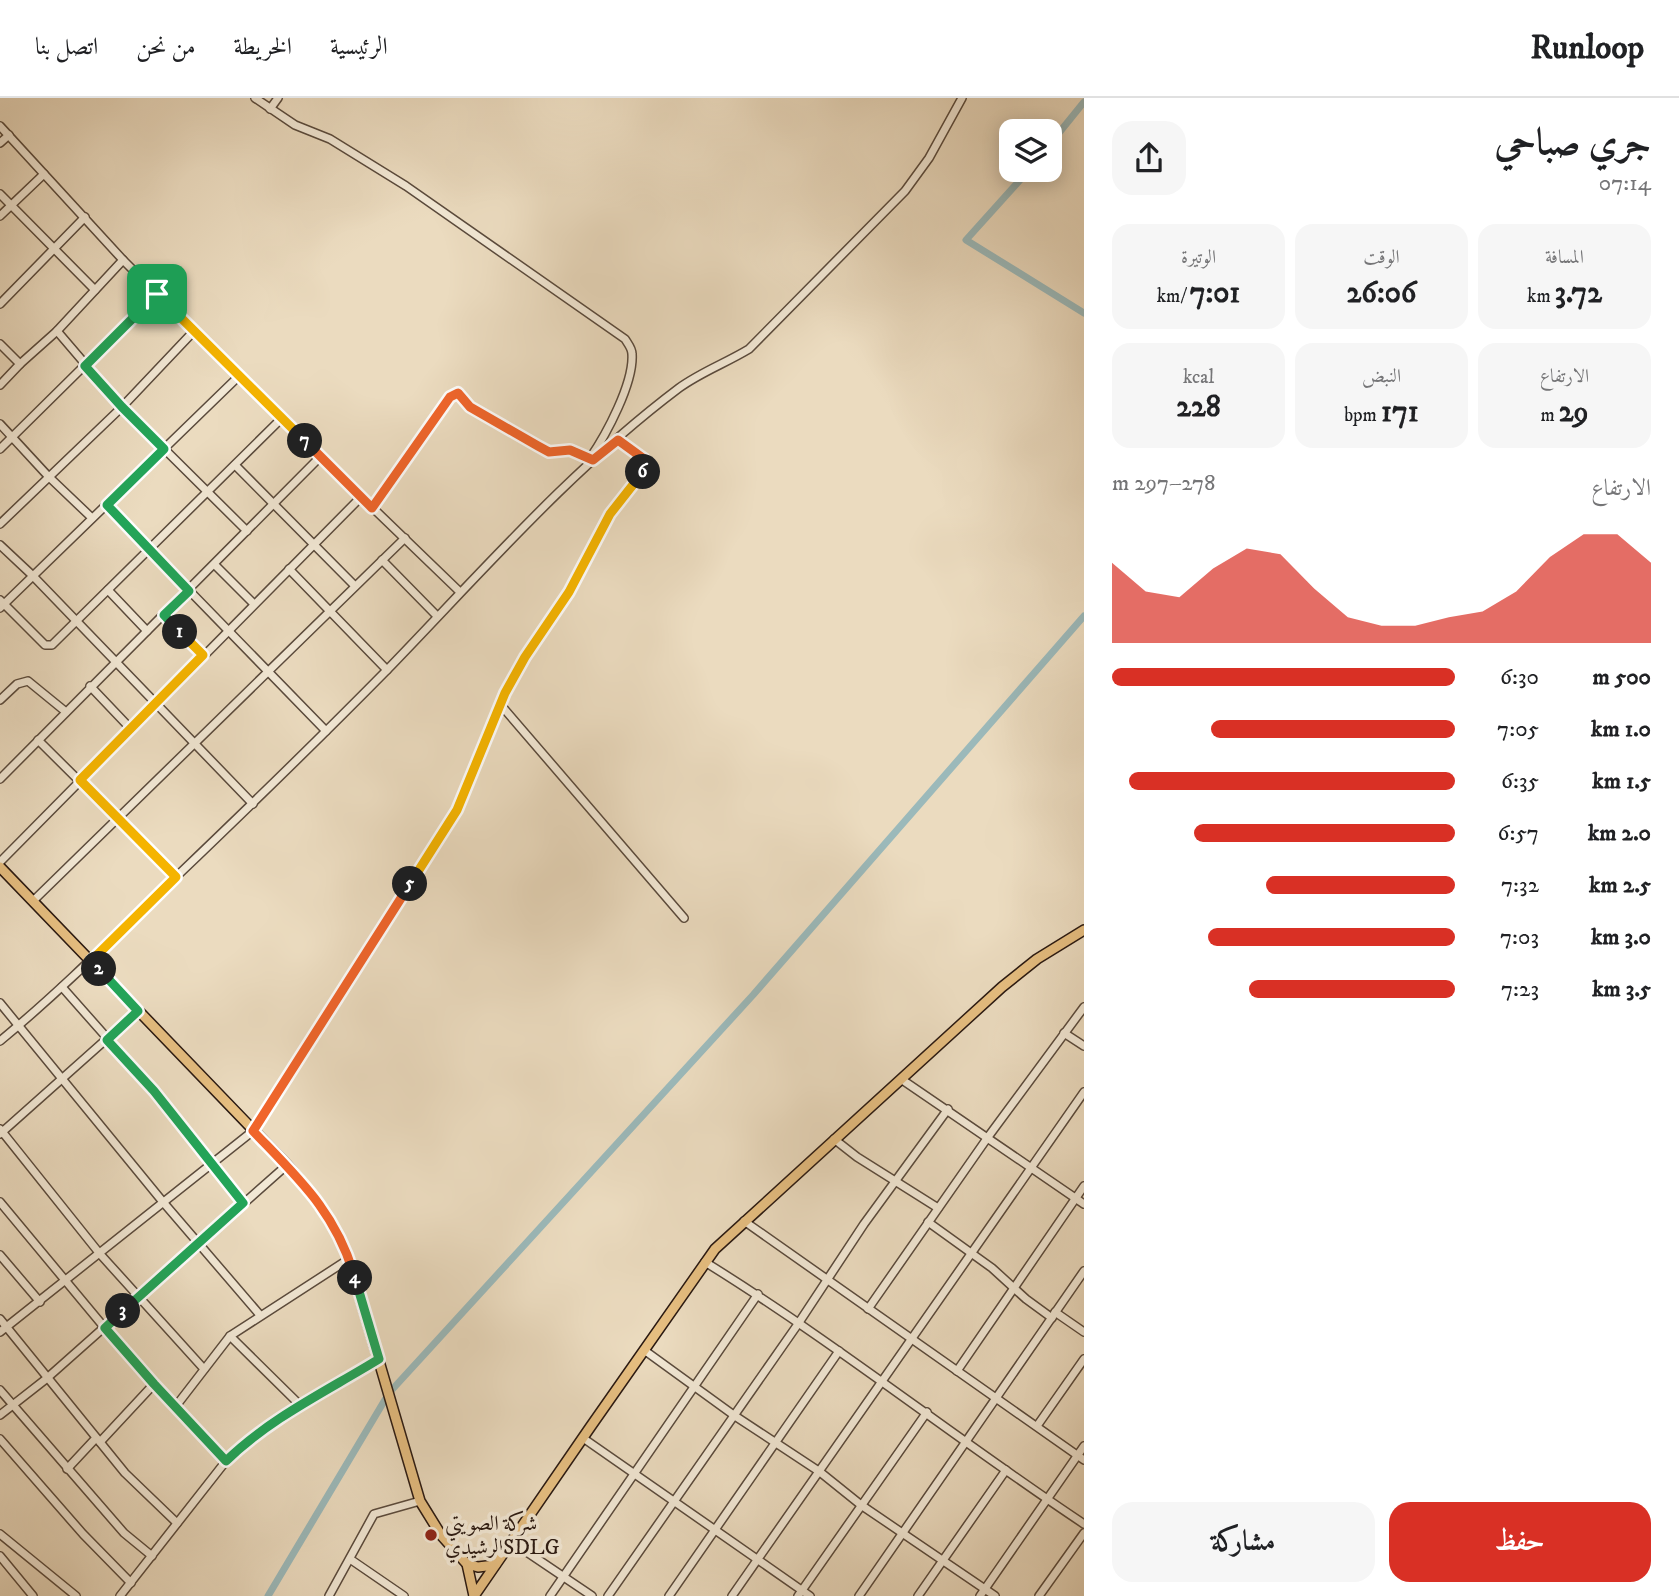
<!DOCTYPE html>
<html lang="ar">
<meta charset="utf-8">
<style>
body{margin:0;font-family:"IM FELL DW Pica",Amiri,serif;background:#f6f6f6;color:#202124;direction:rtl;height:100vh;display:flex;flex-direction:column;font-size:26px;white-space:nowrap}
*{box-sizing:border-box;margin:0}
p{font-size:23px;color:#757577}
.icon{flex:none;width:38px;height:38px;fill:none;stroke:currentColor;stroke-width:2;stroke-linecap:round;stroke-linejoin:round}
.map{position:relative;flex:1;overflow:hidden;direction:ltr}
.sheet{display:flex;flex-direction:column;background:#fff;width:595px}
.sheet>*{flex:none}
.buttons{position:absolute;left:999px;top:21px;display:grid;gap:14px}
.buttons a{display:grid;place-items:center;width:63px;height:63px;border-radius:14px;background:#fff;box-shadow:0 4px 18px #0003;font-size:35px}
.pin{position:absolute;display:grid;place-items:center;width:60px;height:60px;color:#fff;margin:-30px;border-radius:14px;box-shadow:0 4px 10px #0006}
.km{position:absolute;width:35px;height:35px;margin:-18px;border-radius:50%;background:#222;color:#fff;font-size:19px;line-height:35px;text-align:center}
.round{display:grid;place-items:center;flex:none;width:74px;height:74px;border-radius:21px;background:#f6f6f6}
.summary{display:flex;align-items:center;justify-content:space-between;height:119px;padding:0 28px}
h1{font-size:38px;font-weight:800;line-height:52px}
.stats{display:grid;grid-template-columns:repeat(3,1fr);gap:10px;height:119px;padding:7px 28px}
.stats div{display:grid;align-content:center;border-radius:18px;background:#f6f6f6;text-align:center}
.stats b{font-size:30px;font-weight:800}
.stats small{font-size:19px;font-weight:400}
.stats p{font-size:19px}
.chart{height:196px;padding:14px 28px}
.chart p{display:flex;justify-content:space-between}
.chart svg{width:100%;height:126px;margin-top:7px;fill:#d93025;opacity:.7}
.primary-button{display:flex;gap:14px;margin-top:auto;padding:14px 28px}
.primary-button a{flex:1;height:80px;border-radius:21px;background:#d93025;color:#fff;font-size:28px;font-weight:800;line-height:80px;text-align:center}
.primary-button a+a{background:#f6f6f6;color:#202124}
ul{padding:0 28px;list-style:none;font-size:23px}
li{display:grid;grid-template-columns:112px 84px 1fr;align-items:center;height:52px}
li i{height:18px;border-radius:9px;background:#d93025}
header{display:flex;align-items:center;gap:42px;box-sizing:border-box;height:98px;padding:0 35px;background:#fff;border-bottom:2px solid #e0e0e0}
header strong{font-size:33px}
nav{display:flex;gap:38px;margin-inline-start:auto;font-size:24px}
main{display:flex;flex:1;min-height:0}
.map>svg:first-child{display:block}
</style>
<header>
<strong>Runloop</strong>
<nav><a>الرئيسية</a><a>الخريطة</a><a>من نحن</a><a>اتصل بنا</a></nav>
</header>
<main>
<section class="sheet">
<div class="summary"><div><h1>جري صباحي</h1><p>07:14</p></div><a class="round"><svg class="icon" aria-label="share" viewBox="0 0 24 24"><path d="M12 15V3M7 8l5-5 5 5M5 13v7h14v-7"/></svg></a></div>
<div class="stats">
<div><p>المسافة</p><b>3.72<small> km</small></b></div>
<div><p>الوقت</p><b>26:06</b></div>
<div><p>الوتيرة</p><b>7:01<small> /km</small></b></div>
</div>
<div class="stats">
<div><p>الارتفاع</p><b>29<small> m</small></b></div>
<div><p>النبض</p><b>171<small> bpm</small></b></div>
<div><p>kcal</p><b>228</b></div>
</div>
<div class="chart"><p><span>الارتفاع</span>278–297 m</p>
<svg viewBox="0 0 160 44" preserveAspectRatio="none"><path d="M0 44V16L10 26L20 28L30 18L40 11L50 13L60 25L70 35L80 38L90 38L100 35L110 33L120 26L130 14L140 6L150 6L160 16V44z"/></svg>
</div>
<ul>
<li><b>500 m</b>6:30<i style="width:100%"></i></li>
<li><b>1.0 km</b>7:05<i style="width:71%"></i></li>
<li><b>1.5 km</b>6:35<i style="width:95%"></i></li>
<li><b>2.0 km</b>6:57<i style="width:76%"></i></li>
<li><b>2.5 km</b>7:32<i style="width:55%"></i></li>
<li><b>3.0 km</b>7:03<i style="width:72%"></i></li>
<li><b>3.5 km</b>7:23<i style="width:60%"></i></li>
</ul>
<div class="primary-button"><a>حفظ</a><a>مشاركة</a></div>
</section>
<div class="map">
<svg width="1084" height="1498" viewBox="0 0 1084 1498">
<rect width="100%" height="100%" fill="#ebdbbf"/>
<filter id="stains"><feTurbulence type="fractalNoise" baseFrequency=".00286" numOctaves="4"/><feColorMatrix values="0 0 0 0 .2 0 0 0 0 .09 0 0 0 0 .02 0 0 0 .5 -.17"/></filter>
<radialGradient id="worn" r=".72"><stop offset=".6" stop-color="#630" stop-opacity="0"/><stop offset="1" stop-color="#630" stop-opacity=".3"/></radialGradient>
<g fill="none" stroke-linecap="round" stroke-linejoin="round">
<!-- canal -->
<g stroke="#9bb9ba" stroke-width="7">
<polyline points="1050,46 1084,4"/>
<polyline points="1029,72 966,142 1084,215"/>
<polyline points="268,1498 389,1295 753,897 1084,518"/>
</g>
<!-- minor casing -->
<g stroke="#5a4a3c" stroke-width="10">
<g id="minor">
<path d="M255 0 295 27 330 41 406 88 625 241C628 246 632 250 632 256 634 285 606 337 590 360"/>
<polyline points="270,11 278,0"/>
<polyline points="0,28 123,162 194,233"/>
<polyline points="0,45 9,37"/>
<polyline points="0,96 95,192"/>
<polyline points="0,118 44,76"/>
<polyline points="0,206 85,119"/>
<polyline points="57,233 122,309 247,433"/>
<polyline points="0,246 20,266 0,287"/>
<polyline points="20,266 57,233 123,162"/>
<polyline points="0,326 48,378 92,420"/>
<polyline points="0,351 157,196"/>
<polyline points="235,367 355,488"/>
<polyline points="106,407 326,633"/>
<polyline points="372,410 450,299 458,295 470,309 549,354 570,352 592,361"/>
<polyline points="0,426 122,309 194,233 320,359 460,494"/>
<polyline points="0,447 32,477 253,706"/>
<polyline points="382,462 437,518"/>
<polyline points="215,467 254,506"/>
<polyline points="289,471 387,572"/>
<polyline points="108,492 147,533"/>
<polyline points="0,502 45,547 52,547 282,320"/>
<polyline points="0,510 239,278"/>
<polyline points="164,517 203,557"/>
<polyline points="90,588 130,630"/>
<polyline points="0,602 17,586 28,583 66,614"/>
<polyline points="500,606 684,820"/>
<polyline points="38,642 176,779"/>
<polyline points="0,681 320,359"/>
<polyline points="0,764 361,399"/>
<polyline points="33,803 405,440"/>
<polyline points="62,889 154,993 243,1106"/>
<polyline points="0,905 163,1104 260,1217"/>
<polyline points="1064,935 1084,948"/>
<path d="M0 943C63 891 120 833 178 777 248 710 318 642 386 573 481 475 570 372 679 290 701 274 726 265 749 251L905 93 929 60 962 0"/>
<polyline points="901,981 1084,1106"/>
<polyline points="0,1031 100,1156 204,1271"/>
<polyline points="0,1036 138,913"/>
<polyline points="834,1041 857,1059 938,1110"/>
<polyline points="0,1104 124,1253 226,1363"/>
<polyline points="744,1123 1084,1362"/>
<polyline points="928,1124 992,1170 1026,1201 1052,1220"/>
<polyline points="0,1157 40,1204"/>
<path d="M705 1164C836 1245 956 1341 1084 1426"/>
<polyline points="868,1211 988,1039 1084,909"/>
<polyline points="1055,1214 1084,1234"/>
<polyline points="0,1221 125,1375 177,1425"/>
<polyline points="0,1234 253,1033 457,712 505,595 537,540 569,494 610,416 643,373 646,368 644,361 618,342"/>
<polyline points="230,1238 301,1308"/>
<polyline points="644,1252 735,1318 820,1374 861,1407 995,1498"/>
<polyline points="957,1273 1084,1088"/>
<polyline points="0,1292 124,1435 152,1458"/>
<polyline points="176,1308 230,1238 349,1161"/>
<polyline points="0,1317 46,1281 287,1067"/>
<polyline points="1037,1328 1084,1261"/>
<polyline points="583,1340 810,1498"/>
<polyline points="0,1341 83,1436 131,1485"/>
<polyline points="100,1344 154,1286"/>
<polyline points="67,1371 96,1340"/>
<polyline points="0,1436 76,1498"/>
<polyline points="512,1444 592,1498"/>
<polyline points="0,1458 33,1498"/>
<polyline points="350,1461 404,1498"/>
<polyline points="120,1498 226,1363 246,1344 274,1324 379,1261"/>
<polyline points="329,1498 374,1416 420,1403"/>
<polyline points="550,1498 758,1196"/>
<polyline points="608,1498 798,1226 864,1126 948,1011"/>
<polyline points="669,1498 839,1253"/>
<polyline points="732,1498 1084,994"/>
<polyline points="798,1498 927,1314"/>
<polyline points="859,1498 1084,1173"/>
<polyline points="918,1498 1006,1372"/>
<polyline points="980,1498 1084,1348"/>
<polyline points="1039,1498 1084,1435"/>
</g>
</g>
<!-- major casing -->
<g stroke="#2a1911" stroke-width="12">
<g id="major">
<path d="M0 769 287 1067C313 1097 334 1124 349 1161L420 1403 441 1437 467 1466 474 1498"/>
<polyline points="467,1466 478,1469 495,1467"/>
<polyline points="474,1498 591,1328 715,1151 1002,889 1037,861 1084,832"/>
</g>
</g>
<!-- minor -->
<use href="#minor" stroke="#f2e8d5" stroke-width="7"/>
<!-- major -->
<use href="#major" stroke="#e6be80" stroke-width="9"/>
</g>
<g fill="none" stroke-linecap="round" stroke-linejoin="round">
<!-- split-1 casing -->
<g stroke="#fff" stroke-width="14">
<polyline id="split-1" points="157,196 85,268 122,309 164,351 107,407 189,493 164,517 180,534"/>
</g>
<!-- split-2 casing -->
<g stroke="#fff" stroke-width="14">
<polyline id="split-2" points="99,871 91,863 176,779 80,682 203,557 180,534"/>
</g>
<!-- split-3 casing -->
<g stroke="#fff" stroke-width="14">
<polyline id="split-3" points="99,871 138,913 107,942 154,993 243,1105 123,1213"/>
</g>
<!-- split-4 casing -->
<g stroke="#fff" stroke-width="14">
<path id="split-4" d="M123 1213 105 1230 154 1286 226 1363C270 1320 327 1293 379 1261L355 1180"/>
</g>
<!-- split-5 casing -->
<g stroke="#fff" stroke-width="14">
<path id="split-5" d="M355 1180C336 1114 299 1081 253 1033L410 786"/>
</g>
<!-- split-6 casing -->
<g stroke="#fff" stroke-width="14">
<polyline id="split-6" points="410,786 457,712 505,595 525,559 569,494 610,416 643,374"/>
</g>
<!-- split-7 casing -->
<g stroke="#fff" stroke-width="14">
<polyline id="split-7" points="305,343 372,410 450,299 458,295 470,309 538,348 549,354 570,352 593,362 618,342 644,361 646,368 643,374"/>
</g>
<!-- split-8 casing -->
<g stroke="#fff" stroke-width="14">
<polyline id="split-8" points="157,196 305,343"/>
</g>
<!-- split-1 -->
<use href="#split-1" stroke="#22a559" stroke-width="9"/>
<!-- split-2 -->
<use href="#split-2" stroke="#f5b400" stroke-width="9"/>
<!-- split-3 -->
<use href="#split-3" stroke="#22a559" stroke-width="9"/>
<!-- split-4 -->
<use href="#split-4" stroke="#22a559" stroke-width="9"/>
<!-- split-5 -->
<use href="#split-5" stroke="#f0652b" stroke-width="9"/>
<!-- split-6 -->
<use href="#split-6" stroke="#f5b400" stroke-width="9"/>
<!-- split-7 -->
<use href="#split-7" stroke="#f0652b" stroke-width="9"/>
<!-- split-8 -->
<use href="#split-8" stroke="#f5b400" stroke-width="9"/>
</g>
<!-- markers -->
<circle fill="#8f2418" stroke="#f2e8d5" stroke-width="2.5" cx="431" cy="1437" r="7"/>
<g text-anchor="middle" stroke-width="7" stroke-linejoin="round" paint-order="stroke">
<!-- poi labels -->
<g font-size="21" fill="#2a1911" stroke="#f2e8d5" text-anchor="start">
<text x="445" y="1432">شركة الصويتي<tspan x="445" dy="24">الرشيديSDLG</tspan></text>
</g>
</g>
<rect width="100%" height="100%" filter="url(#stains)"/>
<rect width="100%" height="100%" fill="url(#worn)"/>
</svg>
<div class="buttons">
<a><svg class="icon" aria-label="layers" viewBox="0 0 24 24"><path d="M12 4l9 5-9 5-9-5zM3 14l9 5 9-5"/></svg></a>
</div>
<div class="pin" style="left:157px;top:196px;background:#1e9e55"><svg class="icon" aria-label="arrive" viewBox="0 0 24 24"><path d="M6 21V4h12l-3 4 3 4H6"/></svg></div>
<b class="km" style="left:180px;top:534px">1</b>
<b class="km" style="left:99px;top:871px">2</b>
<b class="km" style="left:123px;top:1213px">3</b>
<b class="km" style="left:355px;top:1180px">4</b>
<b class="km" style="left:410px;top:786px">5</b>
<b class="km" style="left:643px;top:374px">6</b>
<b class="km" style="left:305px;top:343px">7</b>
</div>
</main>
